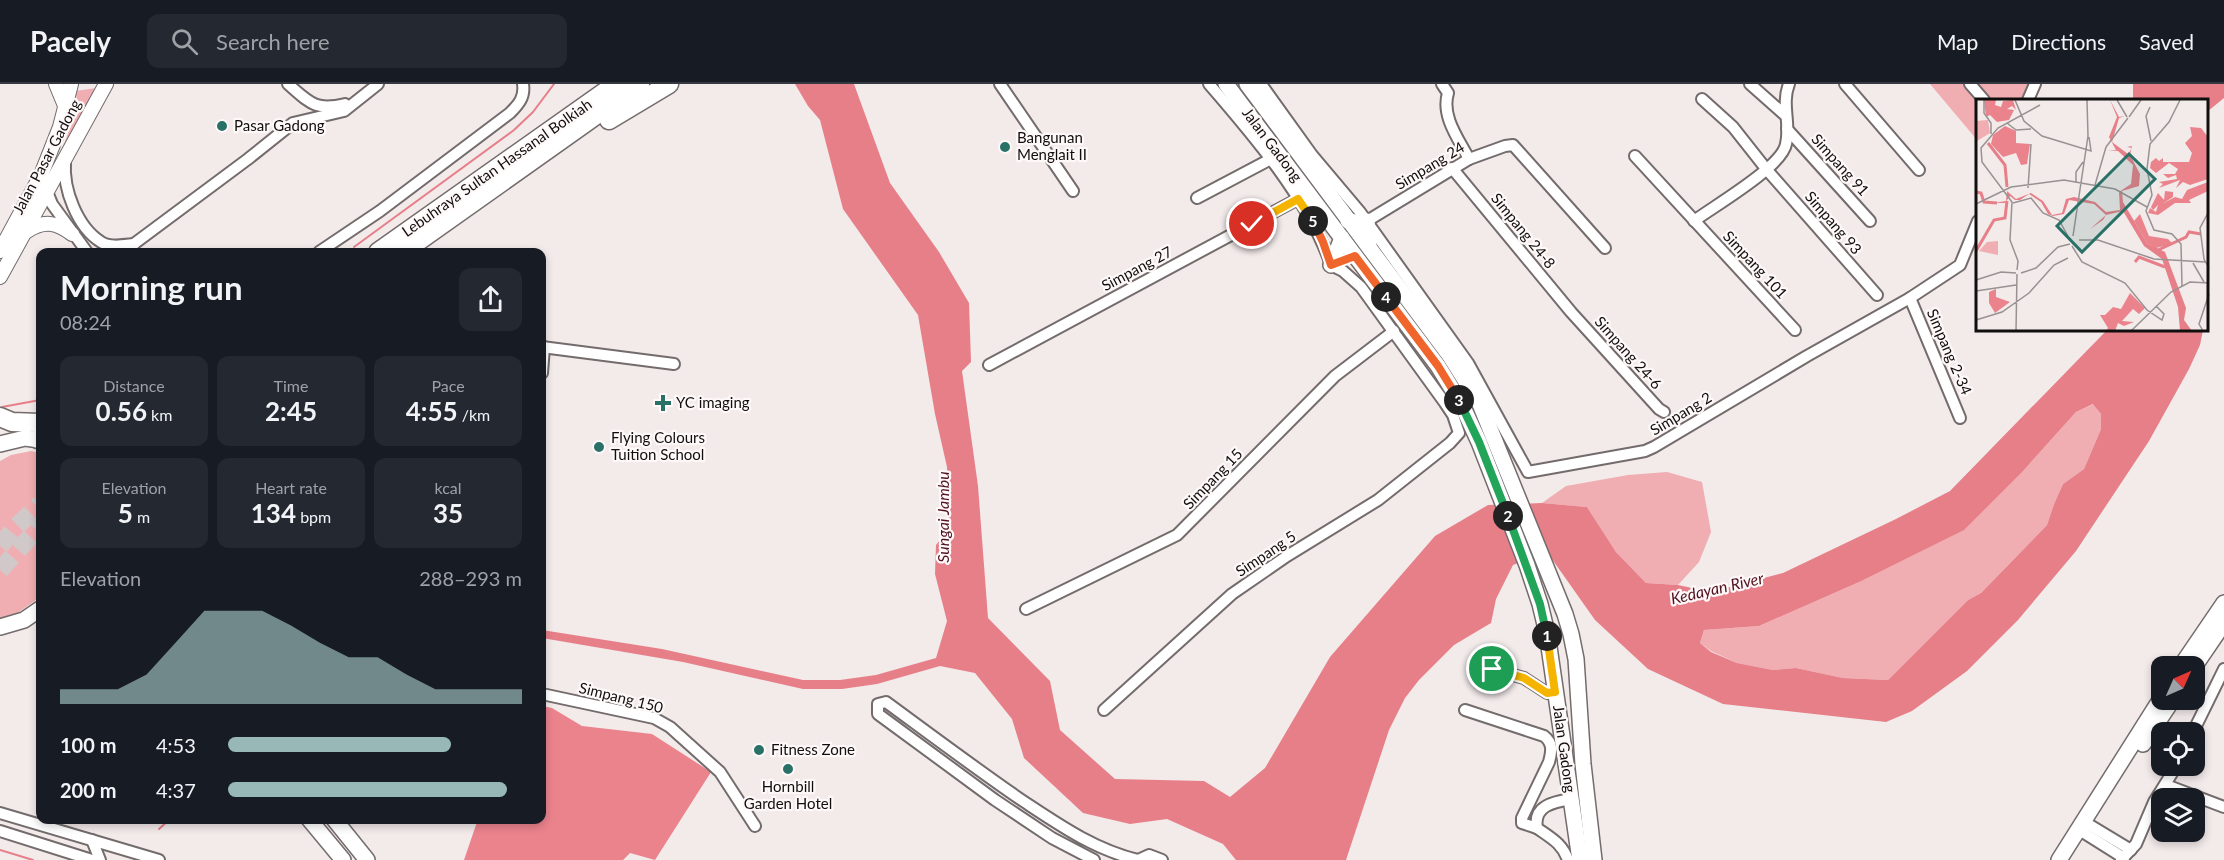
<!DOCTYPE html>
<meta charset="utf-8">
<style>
body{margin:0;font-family:Lato,sans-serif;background:#242831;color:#f1f3f6;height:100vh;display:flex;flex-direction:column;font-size:22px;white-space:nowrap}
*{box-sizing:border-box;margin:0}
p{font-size:20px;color:#9ea1a6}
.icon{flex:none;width:33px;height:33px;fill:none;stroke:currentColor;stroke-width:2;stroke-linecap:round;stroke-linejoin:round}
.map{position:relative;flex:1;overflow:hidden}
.sheet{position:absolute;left:36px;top:164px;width:510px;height:576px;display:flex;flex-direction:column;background:#171b24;border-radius:12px;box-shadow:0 3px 9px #0003}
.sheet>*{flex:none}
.needle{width:39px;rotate:45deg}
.buttons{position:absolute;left:2151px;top:572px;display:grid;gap:12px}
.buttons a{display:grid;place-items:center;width:54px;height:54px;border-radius:12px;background:#171b24;box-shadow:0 3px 9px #0003;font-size:30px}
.pin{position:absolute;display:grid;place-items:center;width:51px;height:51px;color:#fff;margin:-26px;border:3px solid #fff;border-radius:50%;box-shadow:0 2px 6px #0007}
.km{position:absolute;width:30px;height:30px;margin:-15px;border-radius:50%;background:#222;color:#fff;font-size:16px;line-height:30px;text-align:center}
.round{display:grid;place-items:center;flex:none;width:63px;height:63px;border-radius:12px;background:#242831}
.headline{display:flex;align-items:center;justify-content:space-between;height:102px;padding:0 24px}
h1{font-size:33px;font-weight:700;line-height:45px}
.stats{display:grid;grid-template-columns:repeat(3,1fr);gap:9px;height:102px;padding:6px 24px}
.stats div{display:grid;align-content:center;border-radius:12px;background:#242831;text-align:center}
.stats b{font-size:26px;font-weight:700}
.stats small{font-size:16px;font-weight:400}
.stats p{font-size:16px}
.chart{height:168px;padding:12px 24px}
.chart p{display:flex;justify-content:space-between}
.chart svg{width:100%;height:108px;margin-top:6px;fill:#97b8b6;opacity:.7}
ul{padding:0 24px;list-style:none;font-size:20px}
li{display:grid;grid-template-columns:96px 72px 1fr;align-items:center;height:45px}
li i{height:15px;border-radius:8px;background:#97b8b6}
header{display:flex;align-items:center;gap:36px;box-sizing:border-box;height:84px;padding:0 30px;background:#171b24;border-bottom:2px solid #363941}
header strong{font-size:28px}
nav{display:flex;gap:33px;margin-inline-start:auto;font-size:21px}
.search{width:420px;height:54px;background:#242831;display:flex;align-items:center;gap:15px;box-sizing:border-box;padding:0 21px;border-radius:12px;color:#9ea1a6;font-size:22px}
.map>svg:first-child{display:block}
</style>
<header>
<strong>Pacely</strong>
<div class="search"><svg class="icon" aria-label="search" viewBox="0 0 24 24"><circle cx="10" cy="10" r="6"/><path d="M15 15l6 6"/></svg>Search here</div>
<nav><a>Map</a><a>Directions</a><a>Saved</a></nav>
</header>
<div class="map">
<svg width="2224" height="776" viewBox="0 0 2224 776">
<rect width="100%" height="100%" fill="#f3eaea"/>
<!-- green -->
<g fill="#f1aeb2">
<polygon points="1930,0 2034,0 2027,16 1978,16 1978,57"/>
<polygon points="97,4 59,76 78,19 75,7"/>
<polygon points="2094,320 2101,330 2101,345 2084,385 2063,400 2054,420 2047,441 1981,509 1968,516 1888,596 1843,594 1796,584 1773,586 1737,579 1711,567 1700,559 1704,546 1759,542 1857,499 2024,386 2076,328"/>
<polygon points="31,367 40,369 40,513 16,530 0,534 0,377 11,371"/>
<polygon points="1667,388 1702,398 1711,448 1699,478 1678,501 1646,499 1616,468 1587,423 1542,419 1566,402 1628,391"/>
</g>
<!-- forest -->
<polygon fill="#eb838d" points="542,622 552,624 582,642 652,650 711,688 655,776 630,769 623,776 464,776 477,738 481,735 542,735"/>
<!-- water -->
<g fill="#e77f89" fill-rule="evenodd">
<path d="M795 0H854L890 99 939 168 969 219 971 278 962 287 978 402 988 534 1050 597 1060 646 1115 695 1204 697 1230 713 1265 684 1330 573 1435 452 1488 421 1542 419 1587 423 1616 468 1646 499 1678 501 1711 508 1783 489 1896 435 1950 407 2107 246H2203L2200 261 2189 285 2149 357 2076 467 2018 536 1967 587 1912 627 1886 638 1723 620 1648 585 1595 536 1547 468 1513 481 1496 515 1491 539 1454 561 1419 596 1405 614 1389 646 1346 776H1236L1223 760 1167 735 1130 740 1083 729 1024 674 1012 635 975 589 940 582 877 600 842 605H803L683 578 542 554V546L662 565 803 596H840L876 591 936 574 947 537 935 490 936 461 949 445 947 383 935 330 918 231 843 125 820 36 808 22ZM2093 320 2101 330V345L2084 385 2063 400 2054 420 2047 441 1981 509 1968 516 1888 596 1843 594 1796 584 1773 586 1737 579 1711 568 1700 559 1704 546 1759 542 1857 499 1964 446 2024 386 2076 328Z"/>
<polygon points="2133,0 2224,0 2224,14 2208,27 2208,16 2133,16"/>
</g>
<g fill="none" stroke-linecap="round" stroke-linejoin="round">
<!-- stream -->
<g stroke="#e77f89" stroke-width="2">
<polyline points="354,163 514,46 533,28 554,0"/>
<polyline points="2,323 40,316"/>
<polyline points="159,745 170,735"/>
<polyline points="0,766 33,776"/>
</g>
<!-- highway-tunnel -->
<g stroke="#d1c9c9" stroke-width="18" stroke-dasharray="18 9" stroke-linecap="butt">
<polyline points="0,462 14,445 40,420"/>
<polyline points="0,486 40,442"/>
</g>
<!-- street casing -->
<g stroke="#746c6c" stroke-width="14">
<g id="street">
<path d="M288 0C310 19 315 27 345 20"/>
<polyline points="1000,0 1073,107"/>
<polyline points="1261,0 1312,71 1360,128 1468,279 1528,388 1645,367 1654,363 1807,272 1910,214 1954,185 1960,181 1978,137"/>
<path d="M1442 0 1448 9C1441 32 1458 54 1469 75"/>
<polyline points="1750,0 1785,31"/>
<polyline points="1845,0 1919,86"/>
<polyline points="1970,0 1984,16"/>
<polyline points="1702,15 1733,43 1767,86 1877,211"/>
<polyline points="2028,16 2035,0"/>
<polyline points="1787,45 1870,137"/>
<polyline points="1635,72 1795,246"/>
<path d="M65 78C63 105 77 143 101 158 110 164 124 161 134 160"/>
<polyline points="1452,84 1571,228 1659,325 1664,328"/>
<polyline points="45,103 52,120 87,168"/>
<polyline points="1197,114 1269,76"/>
<polyline points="1367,137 1469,75 1505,62 1513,61 1605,164"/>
<path d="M1694 137C1714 122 1782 83 1786 60 1791 40 1781 20 1789 0"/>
<polyline points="123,168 248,75 293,39 344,27 378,0"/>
<path d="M319 168 380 127 510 29C519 20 525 13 523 0"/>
<polyline points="1910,214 1960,334"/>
<polyline points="542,263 674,280"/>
<polyline points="989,281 1298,115"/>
<polyline points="542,289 544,263"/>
<polyline points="1026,525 1177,451 1335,292 1394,247"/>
<polyline points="1492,585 1524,594 1547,609 1555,608"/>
<polyline points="542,610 654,634 670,643 720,688 755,742"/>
<path d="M1104 626 1232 510 1287 472 1378 416 1450 359 1459 349 1453 331 1445 319 1361 203 1343 187 1331 181C1309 116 1254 52 1209 0"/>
<path d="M1465 626 1544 652C1553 659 1552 667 1549 678L1522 734V739L1537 744"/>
<polyline points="2193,648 2224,585"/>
<polyline points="2166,701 2224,723"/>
<polyline points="0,729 159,776"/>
<polyline points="2083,737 2131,766"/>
<polyline points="2078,745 2124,774"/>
<polyline points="0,747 92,776"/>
<polyline points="92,756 100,776"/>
<path d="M1094 776 1052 754 995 716 878 630V620L886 618C931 651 975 684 1020 715 1058 740 1093 765 1138 776"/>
<polyline points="1138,776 1149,771 1162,776"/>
<path d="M1568 776C1562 759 1551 754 1537 744 1533 722 1553 718 1571 715"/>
<polyline points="2121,776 2136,760 2154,718 2177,681"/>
</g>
</g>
<!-- secondary casing -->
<g stroke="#746c6c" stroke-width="16">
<g id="secondary">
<polyline points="56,0 66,24"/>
<path d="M27 147C44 136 56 138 72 150"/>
<polyline points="0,167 41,91 60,43 71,0"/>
<polyline points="0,193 106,0"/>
</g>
</g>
<!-- primary casing -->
<g stroke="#746c6c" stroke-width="18">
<g id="primary">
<polyline points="1226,0 1438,282 1462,321 1479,358 1527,481 1540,520 1547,549 1580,776"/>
<polyline points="1247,0 1450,272 1480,320 1565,530 1571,550 1576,575 1583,680 1594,776"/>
<polyline points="1348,137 1356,138 1367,137 1369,163"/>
<polyline points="1331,181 1342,154"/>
<polyline points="0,360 25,354 40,356"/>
<polyline points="0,543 24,536 40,525"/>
<polyline points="2181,582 2224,519"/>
<polyline points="2194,583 2224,539"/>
<polyline points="2143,660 2173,615"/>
<polyline points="309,735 343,776"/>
<polyline points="334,735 367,776"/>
<polyline points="2059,776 2162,613"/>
</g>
</g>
<!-- highway casing -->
<g stroke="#746c6c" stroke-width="21">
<g id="highway">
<polyline points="609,36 669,0"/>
<polyline points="378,168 616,0"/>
<polyline points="403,168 640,0"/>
<polyline points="0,333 12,338 40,339"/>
<polyline points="38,355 40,355"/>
</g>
</g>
<!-- street -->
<use href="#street" stroke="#fff" stroke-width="10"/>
<!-- secondary -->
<use href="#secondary" stroke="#fff" stroke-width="14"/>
<!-- primary -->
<use href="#primary" stroke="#fff" stroke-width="15"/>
<!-- highway -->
<use href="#highway" stroke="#fff" stroke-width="18"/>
</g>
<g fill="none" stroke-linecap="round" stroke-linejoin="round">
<!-- split-1 casing -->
<g stroke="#fff" stroke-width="12">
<polyline id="split-1" points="1492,585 1524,594 1547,609 1555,608 1547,552"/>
</g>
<!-- split-2 casing -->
<g stroke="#fff" stroke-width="12">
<polyline id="split-2" points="1508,432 1540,520 1547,552"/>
</g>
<!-- split-3 casing -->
<g stroke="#fff" stroke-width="12">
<polyline id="split-3" points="1459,316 1479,358 1508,432"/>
</g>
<!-- split-4 casing -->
<g stroke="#fff" stroke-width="12">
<polyline id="split-4" points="1386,213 1438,282 1459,316"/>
</g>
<!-- split-5 casing -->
<g stroke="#fff" stroke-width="12">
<polyline id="split-5" points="1313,137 1323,158 1331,181 1355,172 1386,213"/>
</g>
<!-- split-6 casing -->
<g stroke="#fff" stroke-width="12">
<polyline id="split-6" points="1252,140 1298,115 1313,137"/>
</g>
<!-- split-1 -->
<use href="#split-1" stroke="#f5b400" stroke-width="8"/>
<!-- split-2 -->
<use href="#split-2" stroke="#22a559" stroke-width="8"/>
<!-- split-3 -->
<use href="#split-3" stroke="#22a559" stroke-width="8"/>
<!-- split-4 -->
<use href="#split-4" stroke="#f0652b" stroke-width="8"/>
<!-- split-5 -->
<use href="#split-5" stroke="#f0652b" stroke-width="8"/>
<!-- split-6 -->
<use href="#split-6" stroke="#f5b400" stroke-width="8"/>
</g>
<!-- markers -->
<g fill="#297067" stroke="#fef8f9" stroke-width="2">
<circle cx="222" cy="42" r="6"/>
<circle cx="1005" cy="63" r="6"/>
<path d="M660 310h6v6h6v6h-6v6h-6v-6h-6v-6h6z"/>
<circle cx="599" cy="363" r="6"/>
<circle cx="759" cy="666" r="6"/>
<circle cx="788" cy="685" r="6"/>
</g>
<g text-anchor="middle" stroke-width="4.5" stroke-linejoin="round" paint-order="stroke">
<!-- poi labels -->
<g font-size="15" fill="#110e0e" stroke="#fef8f9" text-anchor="start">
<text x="234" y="47">Pasar Gadong</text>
<text x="1017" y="59">Bangunan<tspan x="1017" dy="17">Menglait II</tspan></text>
<text x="676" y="324">YC imaging</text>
<text x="611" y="359">Flying Colours<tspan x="611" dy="17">Tuition School</tspan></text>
<text x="771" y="671">Fitness Zone</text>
<text x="788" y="708" text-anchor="middle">Hornbill<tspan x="788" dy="17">Garden Hotel</tspan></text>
</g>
<!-- street labels -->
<g font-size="15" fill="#110e0e" stroke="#fef8f9">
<text transform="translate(1272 61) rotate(53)" y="5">Jalan Gadong</text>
<text transform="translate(47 73) rotate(-62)" y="5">Jalan Pasar Gadong</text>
<text transform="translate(1840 81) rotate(48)" y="5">Simpang 91</text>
<text transform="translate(1430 82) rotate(-31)" y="5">Simpang 24</text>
<text transform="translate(497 84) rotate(-35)" y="5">Lebuhraya Sultan Hassanal Bolkiah</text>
<text transform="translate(1833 139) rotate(49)" y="5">Simpang 93</text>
<text transform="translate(1523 147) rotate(51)" y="5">Simpang 24-8</text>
<text transform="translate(1755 181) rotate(47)" y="5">Simpang 101</text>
<text transform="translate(1137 185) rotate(-28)" y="5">Simpang 27</text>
<text transform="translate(1949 268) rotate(67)" y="5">Simpang 2-34</text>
<text transform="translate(1628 269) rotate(48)" y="5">Simpang 24-6</text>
<text transform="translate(1681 330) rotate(-31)" y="5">Simpang 2</text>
<text transform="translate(1213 395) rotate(-46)" y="5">Simpang 15</text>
<text transform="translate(1266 470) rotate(-34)" y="5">Simpang 5</text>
<text transform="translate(621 614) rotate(14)" y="5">Simpang 150</text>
<text transform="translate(1564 665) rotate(82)" y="5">Jalan Gadong</text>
</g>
<!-- water labels -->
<g font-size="16" font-style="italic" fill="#51111d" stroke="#fef8f9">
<text transform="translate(943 433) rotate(-90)" y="6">Sungai Jambu</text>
<text transform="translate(1717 504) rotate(-13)" y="6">Kedayan River</text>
</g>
</g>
<!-- overview -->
<g transform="translate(1976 15)">
<rect width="232" height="232" fill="#f3eaea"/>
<path d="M12 21 14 34 1 42 0 22ZM22 142V156L3 152 11 143Z" fill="#f1aeb2"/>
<path d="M8 1H20L19 6 25 8 27 2 37 1 40 11 36 7 31 10 38 11 33 21 21 23 14 16 10 18ZM29 27 40 32V44L54 45 51 65 45 66 40 54 27 58 15 45 17 36ZM214 28 225 29 232 38V80L214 86 207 83 200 89 204 81 183 89 187 85 183 83 201 80 200 76 192 79 187 75H199L202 70 193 64 180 74 174 69 175 63 180 59 183 62 187 59V63H213L216 54 209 44 216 37ZM232 83V92L213 101 215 104H199L182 116 172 114 174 109 180 113 182 106 177 111 175 108 182 94 188 101 189 92 197 93V98L186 105 199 98 206 100 211 91ZM164 115 173 137 192 140 197 145 180 149 171 144 158 122ZM20 190V198L34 203 19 214 13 204V193ZM154 194 169 209 163 215 157 210 146 222 158 223 148 227 142 224 139 232H130L132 229 124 216H129L137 208 145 210Z" fill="#eb838d"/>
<path d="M134 1 143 18 149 17 143 19 136 43 152 55 156 49 151 48 156 47 154 56 164 75 163 87 146 92 147 103 171 144 189 153 210 209 208 221 216 232H204L202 208 186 160 168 147 147 112 130 116 127 121 114 130 111 139 114 130 130 116 118 105 93 101 88 115 77 117 72 115 65 103 53 95 44 101H39L34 97 29 104H18L30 102 31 92 40 100 55 94 67 102 76 116 86 114 90 100 98 98 119 103 130 113 144 111 143 93 155 85 157 66 142 52 132 51H140L133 38 141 18Z" fill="#e77f89"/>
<path fill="none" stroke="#e77f89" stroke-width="3" d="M12 44 29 66 31 88M0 93 5 94 8 103 21 104M0 152 18 121 29 119 31 102M180 152 210 138 213 133 225 135M159 163 163 158 189 168"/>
<path fill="none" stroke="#999292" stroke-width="1.5" d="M8 1V14L15 24V35M39 1 48 22 66 37 115 52 113 38M141 1 151 18M204 1 193 23 174 45 171 70 176 96 170 112 178 131 196 135 205 145 206 187M174 8 170 17 175 42M153 18 165 1M31 24 40 31 55 30M130 48 152 19M100 84V73L107 63M119 86 130 48M52 89 55 45M37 104 55 99 67 114 83 121 93 139M0 105 35 88 88 81 139 90 171 108M233 112 224 129 228 160 233 169M97 137 112 37 111 1M103 141H122L178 160 230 163M96 147 106 163 149 184 171 211 186 221 188 215 180 207M217 164 228 183M41 171 42 162 34 141 36 103 6 63 5 49 22 29 64 6M45 174 60 169 82 148 94 145M0 181 25 173 40 174M0 192 40 186M0 221 26 213 53 194 78 166 92 159M40 232 41 175M155 232 195 193 214 183 233 184M227 232 223 225 233 195"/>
<path fill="#297067" fill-opacity="0.15" stroke="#297067" stroke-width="3" d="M153 55 179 80 106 153 81 127Z"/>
<rect width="232" height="232" fill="none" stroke="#110e0e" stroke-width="3"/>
</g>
</svg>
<div class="buttons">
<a><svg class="needle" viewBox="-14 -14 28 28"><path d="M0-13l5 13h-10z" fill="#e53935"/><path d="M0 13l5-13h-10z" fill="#9ea1a6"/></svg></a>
<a><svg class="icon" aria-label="locate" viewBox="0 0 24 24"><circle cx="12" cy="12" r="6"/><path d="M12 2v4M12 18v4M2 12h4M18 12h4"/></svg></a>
<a><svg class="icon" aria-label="layers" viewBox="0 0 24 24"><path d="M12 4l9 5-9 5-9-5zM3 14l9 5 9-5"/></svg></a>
</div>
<div class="pin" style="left:1492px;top:585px;background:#1e9e55"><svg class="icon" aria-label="arrive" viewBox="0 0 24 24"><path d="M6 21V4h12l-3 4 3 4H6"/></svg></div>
<div class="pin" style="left:1252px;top:140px;background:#d93025"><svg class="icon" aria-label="check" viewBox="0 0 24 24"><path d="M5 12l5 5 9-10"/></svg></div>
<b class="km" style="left:1547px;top:552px">1</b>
<b class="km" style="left:1508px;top:432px">2</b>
<b class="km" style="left:1459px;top:316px">3</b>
<b class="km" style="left:1386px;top:213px">4</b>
<b class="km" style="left:1313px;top:137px">5</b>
<section class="sheet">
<div class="headline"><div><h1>Morning run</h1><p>08:24</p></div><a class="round"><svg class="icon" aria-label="share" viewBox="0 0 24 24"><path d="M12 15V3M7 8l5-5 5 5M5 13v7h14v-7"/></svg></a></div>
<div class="stats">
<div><p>Distance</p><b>0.56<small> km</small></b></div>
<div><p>Time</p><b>2:45</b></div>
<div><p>Pace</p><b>4:55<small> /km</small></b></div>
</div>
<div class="stats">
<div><p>Elevation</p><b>5<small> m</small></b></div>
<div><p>Heart rate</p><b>134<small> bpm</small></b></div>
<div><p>kcal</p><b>35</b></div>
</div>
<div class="chart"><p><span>Elevation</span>288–293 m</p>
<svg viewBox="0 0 160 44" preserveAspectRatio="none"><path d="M0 44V38L10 38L20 38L30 32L40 19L50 6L60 6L70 6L80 12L90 19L100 25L110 25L120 32L130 38L140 38L150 38L160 38V44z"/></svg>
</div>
<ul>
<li><b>100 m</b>4:53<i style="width:76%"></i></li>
<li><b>200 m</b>4:37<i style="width:95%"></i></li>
</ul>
</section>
</div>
